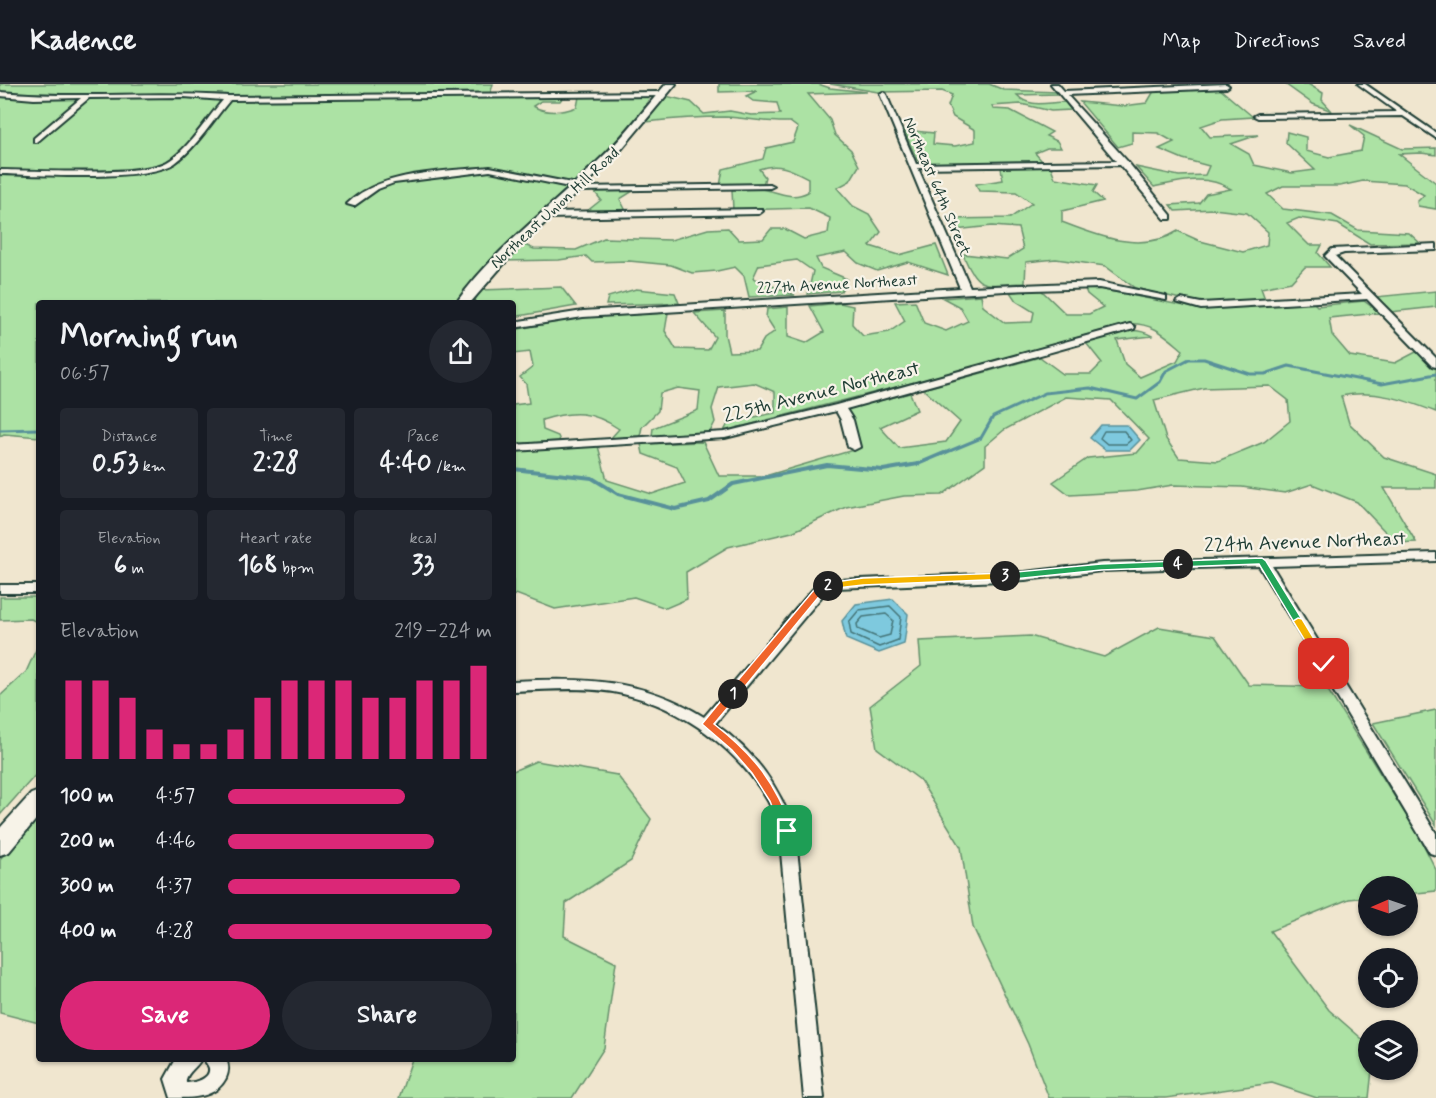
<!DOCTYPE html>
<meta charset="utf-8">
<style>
body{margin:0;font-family:Mynerve,sans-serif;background:#242831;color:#f1f3f6;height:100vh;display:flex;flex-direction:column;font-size:22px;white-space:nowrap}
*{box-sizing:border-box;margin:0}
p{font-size:20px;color:#9ea1a6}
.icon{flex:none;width:33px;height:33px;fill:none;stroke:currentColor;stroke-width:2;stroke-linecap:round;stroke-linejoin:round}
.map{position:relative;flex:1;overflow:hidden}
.side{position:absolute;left:36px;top:216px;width:480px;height:762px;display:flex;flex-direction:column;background:#171b24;border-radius:6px;box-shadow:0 2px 4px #0004}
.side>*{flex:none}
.needle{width:39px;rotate:268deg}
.fabs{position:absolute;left:1358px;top:792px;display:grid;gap:12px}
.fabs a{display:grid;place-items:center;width:60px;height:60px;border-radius:50%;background:#171b24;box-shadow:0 2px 4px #0004;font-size:30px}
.pin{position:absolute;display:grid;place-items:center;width:51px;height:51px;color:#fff;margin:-26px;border-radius:12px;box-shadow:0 3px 9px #0006}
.km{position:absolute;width:30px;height:30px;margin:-15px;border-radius:50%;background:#222;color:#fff;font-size:16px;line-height:30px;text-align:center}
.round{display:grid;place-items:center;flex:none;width:63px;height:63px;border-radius:32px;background:#242831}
.overview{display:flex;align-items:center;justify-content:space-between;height:102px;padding:0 24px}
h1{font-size:33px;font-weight:800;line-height:45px}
.figures{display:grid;grid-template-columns:repeat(3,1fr);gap:9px;height:102px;padding:6px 24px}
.figures div{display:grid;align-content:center;border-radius:6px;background:#242831;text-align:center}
.figures b{font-size:26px;font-weight:800}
.figures small{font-size:16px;font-weight:400}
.figures p{font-size:16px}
.chart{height:168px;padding:12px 24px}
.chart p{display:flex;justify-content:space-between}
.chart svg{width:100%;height:108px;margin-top:6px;stroke:#db2777;stroke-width:6}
.cta{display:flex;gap:12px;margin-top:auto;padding:12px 24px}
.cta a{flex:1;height:69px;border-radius:36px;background:#db2777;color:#fff;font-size:24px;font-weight:800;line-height:69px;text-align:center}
.cta a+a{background:#242831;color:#f1f3f6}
ul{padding:0 24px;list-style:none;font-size:20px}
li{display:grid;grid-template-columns:96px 72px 1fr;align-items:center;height:45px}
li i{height:15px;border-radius:8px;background:#db2777}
header{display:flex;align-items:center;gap:36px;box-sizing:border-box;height:84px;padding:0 30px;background:#171b24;border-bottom:2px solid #363941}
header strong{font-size:28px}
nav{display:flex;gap:33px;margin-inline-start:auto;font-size:21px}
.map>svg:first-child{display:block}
</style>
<header>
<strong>Kadence</strong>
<nav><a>Map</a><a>Directions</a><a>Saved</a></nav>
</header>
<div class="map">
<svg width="1436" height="1014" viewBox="0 0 1436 1014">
<rect width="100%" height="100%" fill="#f0e6cf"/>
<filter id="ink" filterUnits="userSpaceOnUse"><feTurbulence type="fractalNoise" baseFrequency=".0167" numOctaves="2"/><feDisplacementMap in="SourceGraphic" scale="12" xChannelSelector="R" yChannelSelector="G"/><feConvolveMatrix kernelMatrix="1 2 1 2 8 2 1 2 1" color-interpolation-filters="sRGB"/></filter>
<g filter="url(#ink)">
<!-- green -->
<g fill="#ace2a4" stroke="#66906c" stroke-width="1.5" fill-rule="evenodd">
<path d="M0 0H493L489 14 563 13 560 17H541L533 22C546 30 563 28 577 23L579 13 647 11 650 13 630 49 463 219H39V353L4 350 0 352Z"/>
<path d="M719 0H818L830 4 867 8 808 10 830 36 835 51 851 66 859 82 850 97 837 104 853 122 869 130 881 148 870 162 899 171 936 161 948 191 908 178 877 187 858 179 846 168 816 174 821 184 847 195 841 207 808 210 813 187 797 176 759 181 753 194 795 211 749 213 744 192 735 183 717 187 692 189 671 181 629 177 592 178 586 172 559 176 504 177 522 160 534 165 576 166 604 154 671 156 708 145 728 144 739 156 763 155 771 145H785L804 155 828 149 830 134 809 124 733 126 732 106C743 106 756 103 766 106 783 109 792 116 808 108V94C791 85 778 78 759 85L765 93 763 101 720 102 723 85 763 75 766 64 793 58 798 44 790 38C768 39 747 34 725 33 698 33 672 35 646 38L666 12 691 18 704 30 730 27 751 31 780 30 777 19 753 17 746 12 757 7 719 8Z"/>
<path d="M830 0H989L1004 6 1057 8 1058 10 1017 11C1030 25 1047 18 1065 18L1071 26 1051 27 1021 20 992 22 993 25 1010 26 1052 48 1046 52 1057 57 1061 64H1047L1035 69 1042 77 924 79 917 76 904 46 934 49 933 60 955 62 975 58V46L953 33 948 22 952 11 942 7 878 8Z"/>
<polygon points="1285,0 1308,0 1323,9 1322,16 1332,27 1313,20"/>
<path d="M1220 5 1253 33 1222 35 1201 42 1210 53 1258 51 1231 60 1249 70 1254 81 1292 89 1315 86 1286 59 1287 48 1306 53V67L1329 73 1361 67 1364 52 1350 41 1402 65 1436 64V71L1421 69 1399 70 1436 99V125L1418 122 1417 118 1424 111 1405 100 1363 97 1340 102H1283L1267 110 1283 125 1332 131 1358 146 1409 149 1420 159 1370 160 1338 140 1299 134 1287 139 1309 161H1322L1318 169 1330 183H1305L1291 198 1261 204 1265 215 1201 220 1135 204 1105 182 1056 175 1026 178 1025 199C987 200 978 209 963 170L1007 175 1023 165 1018 144 992 142 955 146 949 135 1010 134 1032 119 1016 108 979 107 976 100 1003 96 1001 84 1051 83 1055 94 1097 101 1093 108 1103 117 1062 127V138C1098 152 1142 170 1178 147L1200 157 1243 168 1267 161 1268 148 1247 129 1213 125 1175 127 1170 121 1199 119 1206 110 1231 105C1206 90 1182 97 1154 103L1136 83 1179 92 1205 91 1209 82 1183 75 1159 65 1174 58 1158 49 1132 48V59L1118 63 1080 18 1123 22 1147 19 1154 7Z"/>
<polygon points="594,107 633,107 620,115 626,127 586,128 601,116"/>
<polygon points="561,203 576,222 513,233 513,219 473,219 481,206"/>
<polygon points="636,205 675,209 679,219 606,221 608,213"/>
<path d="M1085 205H1100L1200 225 1313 218 1317 222 1364 217 1380 229 1329 234 1332 251 1350 272 1395 279 1418 267 1436 285V328C1405 316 1374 305 1341 312L1349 339 1384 373 1436 390V404H1384L1416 458 1396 459 1357 418 1312 400 1285 409 1242 403 1173 401 1137 407 1070 411 1053 398 1088 374 1137 369 1149 355 1111 316 1066 313 1004 346 985 362V380L942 411 904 412 846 423 792 448 728 463 686 488 687 515 666 524 634 513 555 525 516 510 513 512V367L598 362 607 396 652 410 685 399 677 383 643 370 641 360 703 358 719 392H765L860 364 854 338 847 325 910 309 917 326 880 343 899 364 946 358 960 338 923 305 1040 273 1063 290H1091L1102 279 1086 259C1108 252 1131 239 1152 252L1117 256 1125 280 1140 293 1177 277 1183 266C1164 250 1152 238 1126 240L935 293 724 347 729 338 775 329V308L754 299 719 303 712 325 715 338 710 348 652 352 653 344 698 326 700 307 678 304 660 309 658 327 642 343 640 352 611 354 619 345C593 327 573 326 542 336L543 346 558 352 560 357 513 360V321L529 319 526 300 520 293 533 283 530 268 513 270V246L584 233 668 229 665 247 676 265 708 266 715 253 694 229 725 227V251L729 268 757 267 764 255 775 247 766 233 767 225 788 223V253L806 259 824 248 810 222 840 219 853 222 852 240 863 252 889 248 905 237 895 218 915 217 924 239 946 247 968 237 960 223 943 214 981 211 983 222 1005 239 1032 238 1034 228 1016 217 1010 208 1041 206 1066 230H1089L1103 223 1087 210ZM1270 302 1288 316 1290 337 1264 358 1218 377 1179 374 1166 355 1154 316 1204 304Z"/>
<polygon points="1436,207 1436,223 1390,228 1375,213"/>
<polygon points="0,513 39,513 39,539 31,535 0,536"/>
<polygon points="1159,543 1215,552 1249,601 1326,603 1418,750 1436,786 1436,807 1407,810 1407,802 1368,802 1368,813 1349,815 1270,847 1329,926 1368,960 1368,986 1372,986 1369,1014 1317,1014 1272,999 1166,1014 1049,1014 1028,960 973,843 961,763 920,696 877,664 870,622 921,582 919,557 1030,552 1104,573"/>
<polygon points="39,559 39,687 0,731 0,612 26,588"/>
<polygon points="1436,626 1436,741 1373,639"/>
<polygon points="536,677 617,691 651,735 631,777 566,819 564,852 616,878 604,964 572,1014 399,1014 412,975 513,975 513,687"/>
<polygon points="39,730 39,939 0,929 0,775"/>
</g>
<!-- water -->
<g fill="#7ec9de" stroke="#58919a" stroke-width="1.5">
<polygon points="1101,341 1127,341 1140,356 1130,366 1105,366 1090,354"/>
<polygon points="893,515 908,530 904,560 879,569 846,555 842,537 856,520"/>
</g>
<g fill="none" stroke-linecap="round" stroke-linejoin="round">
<!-- shore -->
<g stroke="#457578" stroke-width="1.5">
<polygon points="1104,347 1124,347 1131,356 1126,360 1107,360 1100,354"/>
<polygon points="890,522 901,533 898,556 879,563 851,550 849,538 859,526"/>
<polygon points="886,530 893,536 890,551 879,554 858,545 857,540 863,533"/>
</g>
<!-- stream-far1 -->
<g stroke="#58919a" stroke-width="3">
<polyline points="0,346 39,345"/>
<polyline points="940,371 981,354 993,333 1045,309 1090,304 1137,315 1160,298 1166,287 1189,275 1204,275 1250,290 1265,290 1289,282 1382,300 1436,290"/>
</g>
<!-- stream -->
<polyline stroke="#58919a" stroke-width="4" points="513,385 592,394 618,410 675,425 709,417 733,400 827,381 883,386 918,380 944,369"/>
<!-- street casing -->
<g stroke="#1f3d34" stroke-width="4">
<g id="street">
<polygon points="1051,0 1058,0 1064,7 1226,0 1229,2 1226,4 1067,11 1127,77 1171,131 1171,135 1165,135 1120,81 918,84 970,203 1099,198 1166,212 1166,216 1099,204 1005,207 583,233 513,244 513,238 583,227 960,204 880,10 883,8 886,10 916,80 1116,77"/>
<polygon points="1358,0 1365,0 1436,49 1436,54 1403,32 1258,34 1254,32 1258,30 1397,28"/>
<path d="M0 8C76 15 152 7 228 12L662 8 665 10 662 12 230 16C213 36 197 63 175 79 148 98 36 91 0 90V86C36 86 138 93 167 78 187 67 208 33 223 16L184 13 89 14 37 58H34V54L81 14 34 15 0 12Z"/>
<path d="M490 83 577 100 581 103 770 100 774 102 770 104 578 107 574 104 490 87 394 99 378 105 354 122 347 120C382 86 444 88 490 83Z"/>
<polygon points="762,125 763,127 759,130 546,134 542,131 546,128"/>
<polygon points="1436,160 1436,166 1344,169 1335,172 1436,274 1436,283 1432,282 1367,215 1201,225 1176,218 1181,215 1201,219 1362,210 1325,172 1332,165"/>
<polygon points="1130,240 1135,243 1134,245 846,325 853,336 860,363 854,366 848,363 841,336 836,327 725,354 513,367 513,361 725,348 836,321"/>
<path d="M1436 469V477L1272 482 1436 749V771L1430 769 1259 482 1102 487 1025 496 836 504 823 511 715 640C755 668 779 702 795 747L824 1014H804L779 747C775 737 773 726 768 717 738 665 682 623 623 610 587 602 549 606 513 607V597C584 594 642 594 704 633L813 505 821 499 836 496 1025 488 1102 479Z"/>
<rect x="0" y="501" width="39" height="8"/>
<path d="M176 975H201C197 984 185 989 186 999 194 999 211 995 209 984 208 981 205 978 204 975H226C229 982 229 987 226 994 216 1014 194 1014 171 1014L165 995Z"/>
</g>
</g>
<!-- secondary casing -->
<g stroke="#1f3d34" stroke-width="4">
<g id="secondary">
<path d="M666 0H676L615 73 516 166 470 219H456C496 163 551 124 599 76 624 53 644 25 666 0Z"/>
<polygon points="39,707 39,732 9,768 0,771 0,744 31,710"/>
</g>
</g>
<!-- street -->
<use href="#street" fill="#f7f3e8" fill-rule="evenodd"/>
<!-- secondary -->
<use href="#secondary" fill="#f7f3e8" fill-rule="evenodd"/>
</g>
</g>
<!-- split-1 -->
<path fill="#f0652b" stroke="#fff" stroke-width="1.5" d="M733 606 739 610 714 640C755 672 775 698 793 747L791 750H783L770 717 752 689 732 666 702 640 729 607Z"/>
<!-- split-2 -->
<polygon fill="#f0652b" stroke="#fff" stroke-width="1.5" points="825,499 833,502 821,510 737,612 729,612 729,607 814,506"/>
<!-- split-3 -->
<polygon fill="#f5b400" stroke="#fff" stroke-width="1.5" points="1005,489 1009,490 1009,495 863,501 828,505 823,502 828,499 863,494"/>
<!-- split-4 -->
<polygon fill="#22a559" stroke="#fff" stroke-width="1.5" points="1178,477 1181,478 1181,483 1101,486 1005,496 1001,492 1005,489 1101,480"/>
<!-- split-5 -->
<polygon fill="#22a559" stroke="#fff" stroke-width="1.5" points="1262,474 1266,477 1303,537 1302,540 1295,540 1259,480 1178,483 1173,480 1178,477"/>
<!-- split-6 -->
<polygon fill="#f5b400" stroke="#fff" stroke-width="1.5" points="1298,534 1302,535 1328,578 1328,583 1321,583 1293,537"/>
<g text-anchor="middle" stroke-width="4.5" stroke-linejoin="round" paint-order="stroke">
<!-- far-street labels -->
<g font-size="16" fill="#1f3d34" stroke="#f7f3e8">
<text transform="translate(938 102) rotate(67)" y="6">Northeast 64th Street</text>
<text transform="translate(554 123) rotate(-43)" y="6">Northeast Union Hill Road</text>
<text transform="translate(837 199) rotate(-3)" y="6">227th Avenue Northeast</text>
</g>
<!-- street labels -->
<g font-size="20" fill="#1f3d34" stroke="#f7f3e8">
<text transform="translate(821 307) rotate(-14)" y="7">225th Avenue Northeast</text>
<text transform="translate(1305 457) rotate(-2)" y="7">224th Avenue Northeast</text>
</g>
</g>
</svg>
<div class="fabs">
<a><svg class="needle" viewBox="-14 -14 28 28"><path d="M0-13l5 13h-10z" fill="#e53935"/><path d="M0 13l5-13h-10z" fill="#9ea1a6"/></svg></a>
<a><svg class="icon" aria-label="locate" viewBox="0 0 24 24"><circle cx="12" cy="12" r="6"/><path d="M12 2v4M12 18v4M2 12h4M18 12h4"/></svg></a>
<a><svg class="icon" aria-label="layers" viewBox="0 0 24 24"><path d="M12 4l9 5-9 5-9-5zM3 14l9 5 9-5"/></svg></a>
</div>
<div class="pin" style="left:787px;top:747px;background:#1e9e55"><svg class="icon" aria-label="arrive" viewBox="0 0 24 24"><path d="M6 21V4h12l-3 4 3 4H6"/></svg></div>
<div class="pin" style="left:1324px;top:580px;background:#d93025"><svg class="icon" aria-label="check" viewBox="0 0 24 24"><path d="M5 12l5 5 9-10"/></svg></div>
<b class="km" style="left:733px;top:610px">1</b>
<b class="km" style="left:828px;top:502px">2</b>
<b class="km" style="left:1005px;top:492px">3</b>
<b class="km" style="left:1178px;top:480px">4</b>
<section class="side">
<div class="overview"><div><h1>Morning run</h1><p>06:57</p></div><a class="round"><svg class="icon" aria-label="share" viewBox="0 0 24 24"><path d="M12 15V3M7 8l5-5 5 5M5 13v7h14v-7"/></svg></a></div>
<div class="figures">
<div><p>Distance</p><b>0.53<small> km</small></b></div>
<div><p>Time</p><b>2:28</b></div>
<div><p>Pace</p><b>4:40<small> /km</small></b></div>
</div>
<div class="figures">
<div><p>Elevation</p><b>6<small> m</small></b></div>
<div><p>Heart rate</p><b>168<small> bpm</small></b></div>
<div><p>kcal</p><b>33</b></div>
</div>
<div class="chart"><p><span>Elevation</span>219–224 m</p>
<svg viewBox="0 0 160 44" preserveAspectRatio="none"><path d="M5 44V12M15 44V12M25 44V19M35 44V32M45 44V38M55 44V38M65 44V32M75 44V19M85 44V12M95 44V12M105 44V12M115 44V19M125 44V19M135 44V12M145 44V12M155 44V6"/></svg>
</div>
<ul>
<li><b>100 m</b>4:57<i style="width:67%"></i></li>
<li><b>200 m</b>4:46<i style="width:78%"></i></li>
<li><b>300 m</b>4:37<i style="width:88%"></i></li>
<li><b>400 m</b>4:28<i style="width:100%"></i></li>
</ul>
<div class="cta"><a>Save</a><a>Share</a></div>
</section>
</div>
